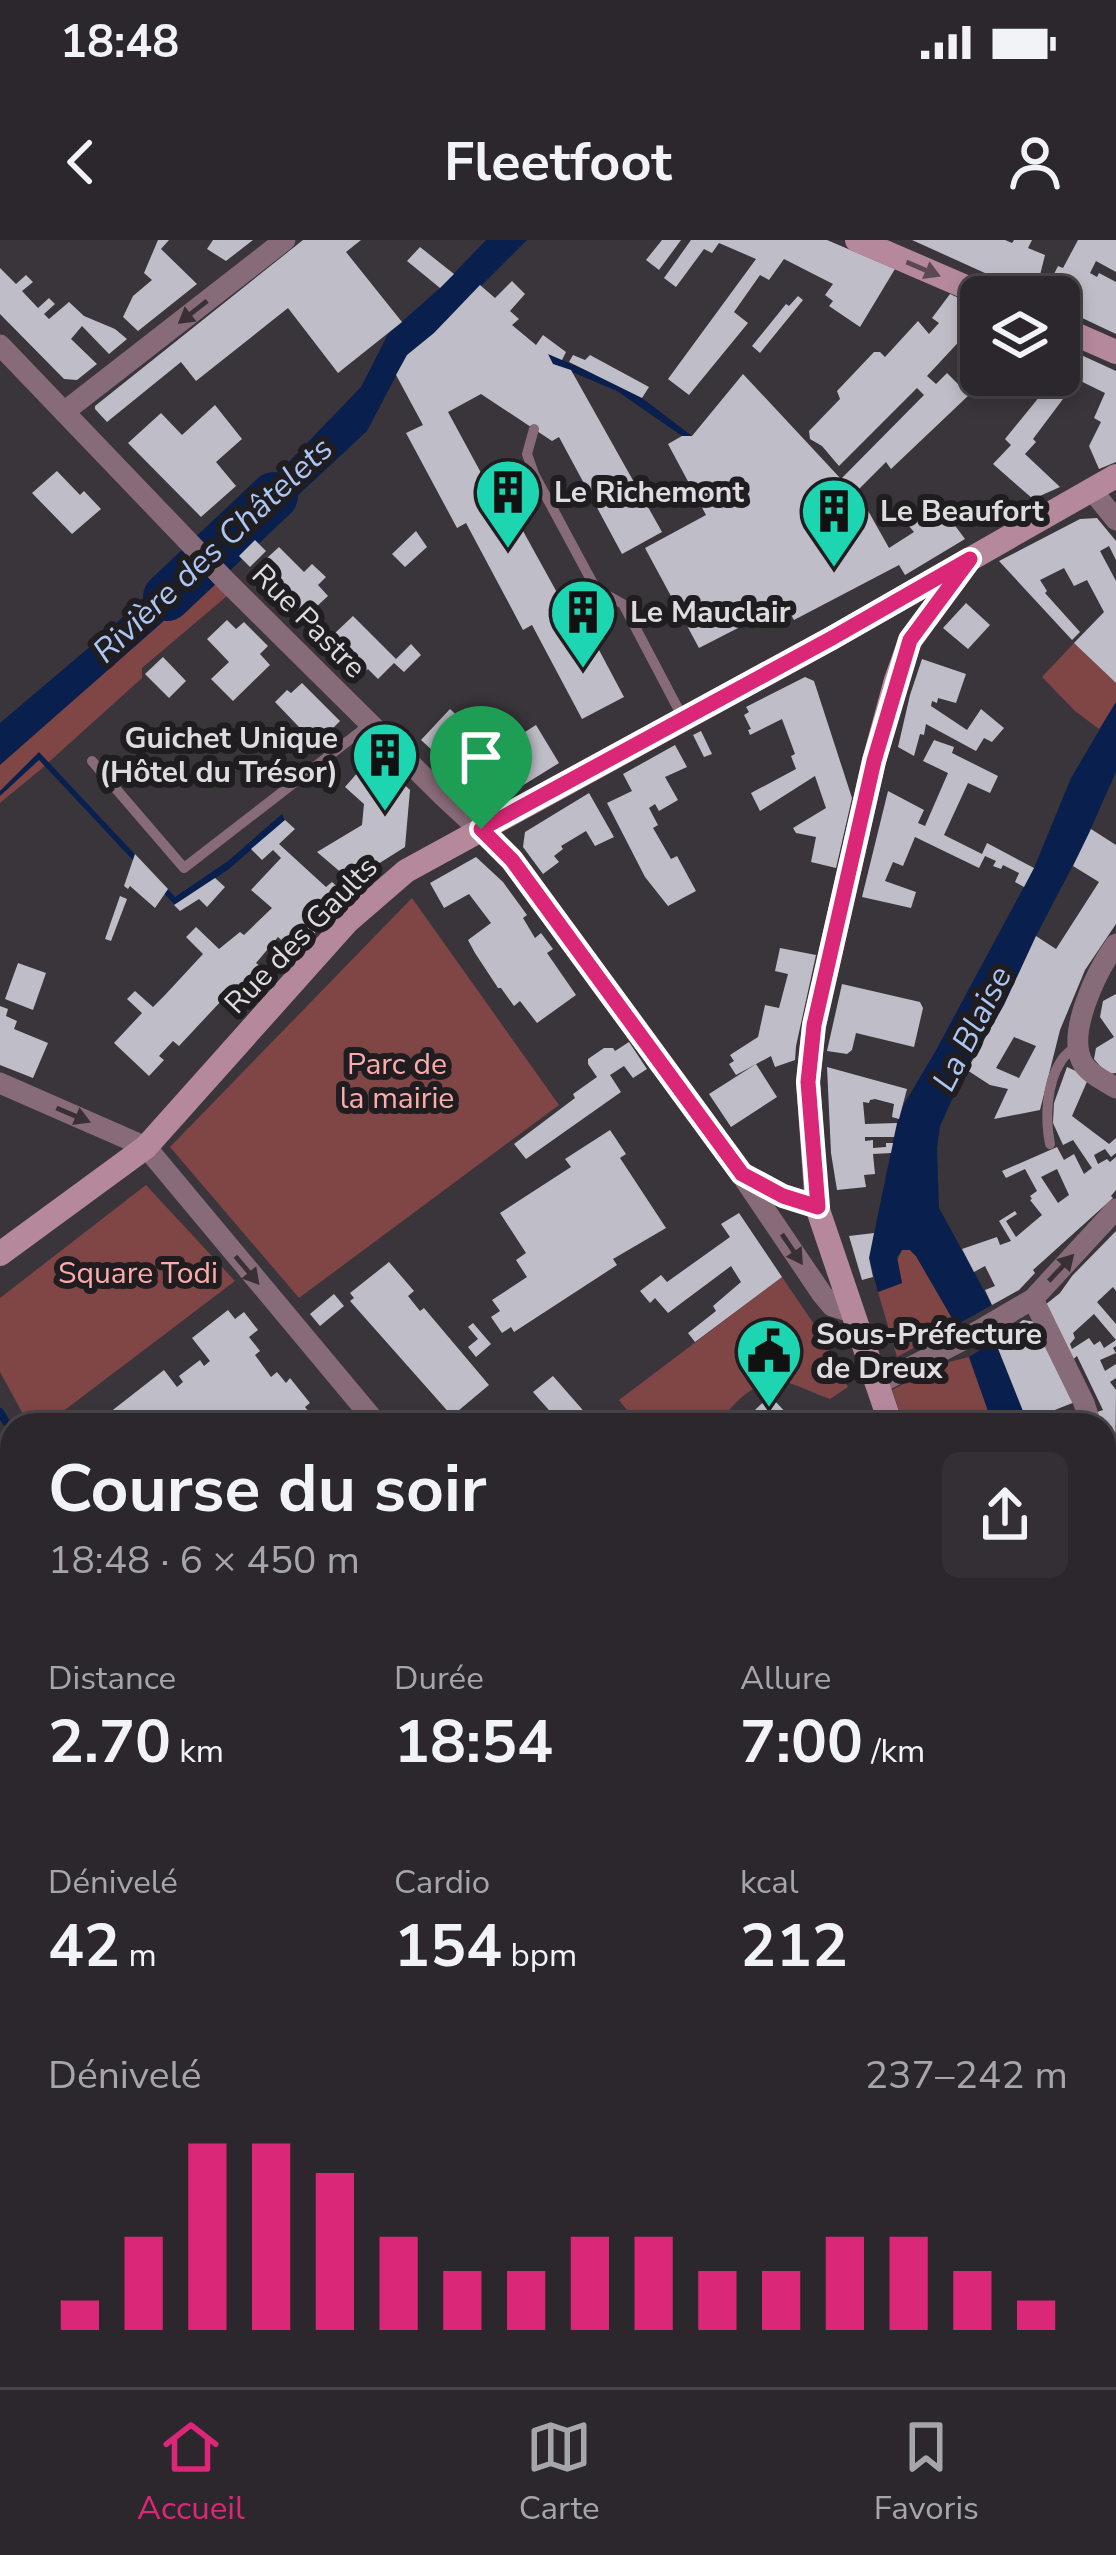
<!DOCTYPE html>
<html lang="fr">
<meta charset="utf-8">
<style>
body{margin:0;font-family:"Nunito Sans",sans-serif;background:#342f34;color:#f1f3f6;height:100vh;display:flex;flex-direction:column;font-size:45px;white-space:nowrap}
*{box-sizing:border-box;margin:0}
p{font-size:39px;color:#a6a5a9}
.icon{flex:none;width:66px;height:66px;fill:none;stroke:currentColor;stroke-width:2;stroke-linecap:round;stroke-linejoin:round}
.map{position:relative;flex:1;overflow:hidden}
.sheet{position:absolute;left:0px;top:1173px;width:1116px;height:975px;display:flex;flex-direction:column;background:#2c272c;border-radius:36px 36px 0 0;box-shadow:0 6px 18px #0003,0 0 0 3px #484448}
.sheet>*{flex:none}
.controls{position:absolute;left:960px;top:36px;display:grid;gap:24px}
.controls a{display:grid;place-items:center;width:120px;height:120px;border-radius:18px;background:#2c272c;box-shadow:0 6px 18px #0003,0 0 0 3px #484448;font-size:60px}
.pin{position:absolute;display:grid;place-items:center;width:102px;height:102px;color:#fff;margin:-123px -51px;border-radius:50% 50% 50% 0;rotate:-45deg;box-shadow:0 0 12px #0007}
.pin .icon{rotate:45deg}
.round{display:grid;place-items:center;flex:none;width:126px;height:126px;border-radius:18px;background:#342f34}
.overview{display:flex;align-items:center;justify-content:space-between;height:204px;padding:0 48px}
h1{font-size:66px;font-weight:700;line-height:90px}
.figures{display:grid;grid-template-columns:repeat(3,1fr);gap:18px;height:204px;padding:12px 48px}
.figures div{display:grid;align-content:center}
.figures b{font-size:60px;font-weight:700}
.figures small{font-size:33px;font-weight:400}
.figures p{font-size:33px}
.chart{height:336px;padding:24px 48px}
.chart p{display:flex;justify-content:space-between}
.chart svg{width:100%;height:216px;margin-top:12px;stroke:#db2777;stroke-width:6}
.status{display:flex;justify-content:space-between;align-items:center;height:84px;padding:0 60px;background:#2c272c;direction:ltr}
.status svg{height:33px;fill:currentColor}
header{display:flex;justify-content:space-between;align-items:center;height:156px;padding:0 48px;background:#2c272c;font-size:54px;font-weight:700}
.menu{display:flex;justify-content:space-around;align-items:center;height:168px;border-top:3px solid #484448;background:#2c272c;font-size:33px;color:#a6a5a9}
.menu a{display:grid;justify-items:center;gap:6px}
.menu .current{color:#db2777}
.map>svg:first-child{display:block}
</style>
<div class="status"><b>18:48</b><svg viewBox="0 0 49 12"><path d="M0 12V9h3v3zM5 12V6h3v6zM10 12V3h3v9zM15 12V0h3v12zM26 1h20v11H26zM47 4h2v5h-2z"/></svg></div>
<header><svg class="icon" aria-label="back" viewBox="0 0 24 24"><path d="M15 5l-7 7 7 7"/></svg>Fleetfoot<svg class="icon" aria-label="person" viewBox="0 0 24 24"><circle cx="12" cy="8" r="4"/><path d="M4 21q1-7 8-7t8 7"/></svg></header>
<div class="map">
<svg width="1116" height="2147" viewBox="0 0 1116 2147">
<rect width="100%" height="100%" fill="#3a343b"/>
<!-- green -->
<g fill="#804545">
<polygon points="203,332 227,356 142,428 142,438 40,530 0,563 0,506"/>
<polygon points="1074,403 1116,443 1116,462 1099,489 1075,471 1042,437"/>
<polygon points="412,658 559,865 299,1058 170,907"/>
<polygon points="146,945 235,1041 45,1185 29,1185 0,1132 0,1058"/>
<polygon points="902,1010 910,1010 916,1016 956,1085 897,1117 878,1052 902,1043 897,1021"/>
<path d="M782 1037 818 1090 848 1147 830 1159C817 1155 805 1148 792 1144 761 1133 734 1161 718 1185H639L619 1160Z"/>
<polygon points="969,1117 993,1185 904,1185 892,1150 941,1124"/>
<polygon points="1104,1510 1116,1541 1116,1766 1104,1733"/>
</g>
<!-- water -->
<g fill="#09204e">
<polygon points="486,0 527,0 434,93 407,115 367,191 236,313 214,290 285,226 361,147 388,94 440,48"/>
<polygon points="548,114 607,139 642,158 692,196 682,196 617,151 553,124"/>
<polygon points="184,320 207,343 0,525 0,483 99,399"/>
<polygon points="1116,462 1116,532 1084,604 1036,696 1004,765 966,829 940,886 937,908 939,968 992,1065 956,1085 916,1016 910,1010 902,1010 897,1017 902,1043 878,1052 869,1018 897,883 903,866 935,812 1034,628 1071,538"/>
<polygon points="39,512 175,657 228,621 282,574 285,580 229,629 175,665 39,520 0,556 0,551"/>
<polygon points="995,1101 1029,1185 993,1185 969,1117"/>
<polygon points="1104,1402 1116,1440 1116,1541 1104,1510"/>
</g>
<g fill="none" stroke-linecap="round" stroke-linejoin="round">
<!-- stream -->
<polyline stroke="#09204e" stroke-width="8" points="0,1172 6,1182"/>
<!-- river -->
<polyline stroke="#09204e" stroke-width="48" points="167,357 274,256"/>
</g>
<!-- building -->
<g fill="#bfbec8" fill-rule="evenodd">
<polygon points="158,0 169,0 161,9 197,44 138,91 123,77 133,56 152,40 144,33"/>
<polygon points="213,0 253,0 226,21 207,9"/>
<polygon points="303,0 361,0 346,12 402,82 338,133 288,68 196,141 181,122 107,182 95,169 95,166"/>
<polygon points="662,0 681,0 659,30 646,20"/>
<polygon points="691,0 827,0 895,29 860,87 829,66 833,61 825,55 833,44 784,19 769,40 760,35 734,72 748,83 689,155 668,139 756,19 719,3 712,13 704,9 676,47 664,38"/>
<polygon points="912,0 1005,0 1012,3 1014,0 1032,0 1028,8 1045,15 1040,35 1051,40 1058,26 1063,28 1078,0 1116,0 1116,32 1096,21 1090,33 1097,37 1099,33 1116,42 1116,94 1059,67 1059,57 1038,57"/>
<polygon points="420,7 454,34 440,48 407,21"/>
<polygon points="0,28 16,44 26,35 33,42 22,51 38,68 49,58 55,64 44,74 49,79 69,62 84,76 115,89 127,99 109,114 82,86 71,99 97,124 77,140 64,139 0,74"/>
<polygon points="512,41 525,54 510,71 519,79 512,85 536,105 543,95 566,112 562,120 548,114 553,124 571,130 662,292 622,314 559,197 552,201 481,154 448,172 499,266 507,262 565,367 574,363 624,457 582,479 532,385 523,390 466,283 457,288 406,193 423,185 396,135 407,115 434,93 480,45 495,58"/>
<polygon points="950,54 981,68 981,74 967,93 927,136 936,144 947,133 969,155 891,229 886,222 857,251 889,308 914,292 909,286 925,276 921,270 936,260 965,299 905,335 899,325 794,380 785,364 699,408 645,308 706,275 668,204 682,196 692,196 743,134 841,239 924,155 917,148 839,226 822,206 810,199 809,191 840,159 837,151 874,112 880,112 885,117 918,81 929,94 939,83 932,78"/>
<polygon points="798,56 803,60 760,113 752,106 786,64 789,66"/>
<polygon points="1068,109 1116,131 1116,222 1099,229 1089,206 1101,182 1094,178 1105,153 1060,131 1067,122 1060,118"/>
<polygon points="573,115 585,120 590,115 649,147 642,158 569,122"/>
<polygon points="1049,145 1066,155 1033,199 1036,202 1025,214 1060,247 1033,259 993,224 1011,205 1005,199"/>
<polygon points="215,165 242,199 216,222 236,246 201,277 128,203 161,173 182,195"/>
<polygon points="57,231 80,255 84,251 101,269 72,294 32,253"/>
<polygon points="1097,278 1116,301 1116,320 1109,306 1100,311 1116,341 1116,443 1074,403 1104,372 1087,340 1074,346 1064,328 1040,340 1047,351 1045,353 1080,392 1072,400 999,321 1080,279"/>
<polygon points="416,291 427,307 405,327 392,314"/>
<polygon points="255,300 266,311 250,327 239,316"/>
<polygon points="279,307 304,332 312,324 326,337 318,345 328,356 315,368 310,364 298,377 258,336 271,324 267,318"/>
<polygon points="966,363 990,385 968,409 943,388"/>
<polygon points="353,376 396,419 411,404 421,415 404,432 394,423 378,439 368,429 358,438 334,413 343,404 334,394"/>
<polygon points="227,380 236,389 244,382 268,406 260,414 270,425 233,461 211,439 229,422 207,399"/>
<polygon points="163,417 186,441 169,458 145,434"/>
<polygon points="922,419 966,434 956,463 938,458 937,463 932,461 931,466 967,490 981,469 1004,488 992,502 984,498 976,511 926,484 924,495 920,494 914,516 898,507 910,455"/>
<polygon points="805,437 814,441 852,558 836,628 811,622 816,597 796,593 793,588 826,568 815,536 760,571 751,553 796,529 791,516 795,514 782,479 750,495 748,490 751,489 744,475 749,472 746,467"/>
<polygon points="302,443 340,481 329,492 336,499 323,512 275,462 287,450 291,453"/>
<polygon points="450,469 479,496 512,500 536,485 559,523 517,549 469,544 421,500"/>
<polygon points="229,485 237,493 220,510 212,502"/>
<polygon points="701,491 712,514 704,517 693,495"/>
<polygon points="934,500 954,507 952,513 998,536 990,553 968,543 944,595 982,614 987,603 1034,628 1024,647 1015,642 1019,633 1003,625 1001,629 993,626 996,621 985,616 979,628 915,597 903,626 893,622 885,641 916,652 911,668 862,657 888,551 924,570 918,583 925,586 948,533 923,521"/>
<polygon points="675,505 687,527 665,537 678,560 659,571 655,564 649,568 658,585 653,588 671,619 677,616 696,651 668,666 645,637 607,563 632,551 623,534"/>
<polygon points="373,515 410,550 405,607 351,641 317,612 362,585 364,564 345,547"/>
<polygon points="589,553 614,597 595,606 586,591 561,606 563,609 554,616 559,622 543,634 523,607 525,592"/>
<polygon points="285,580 295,589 279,604 326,647 332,642 348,657 296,713 278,697 256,723 261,727 248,741 259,752 253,759 237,744 179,806 173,801 159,816 164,820 149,836 114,803 142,773 127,759 135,751 153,767 165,755 203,714 186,697 196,687 219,709 240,692 244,695 272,668 251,650 281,618 273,610 262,620 251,609"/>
<path d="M1091 589 1116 605V684L1085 730 1060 790 1040 870 994 879 1008 849 990 845 967 830 1004 765 1036 696 1056 709 1099 642 1073 626ZM1014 797 1036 806 1019 838 996 828Z"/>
<polygon points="135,614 168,649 155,668 130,646 128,649 124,646"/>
<polygon points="476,617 503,642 527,675 523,678 535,698 541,693 553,709 547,713 576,755 537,783 520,761 514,766 501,748 498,748 475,713 468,700 491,683 469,654 444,668 430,643"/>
<polygon points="215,638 225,647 207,667 199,659 180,671 174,665"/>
<polygon points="120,656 127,659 111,701 105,699"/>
<polygon points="780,708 816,715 796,806 795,820 775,827 771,816 736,835 729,824 734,821 730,815 758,797 765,765 779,768 788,734 775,731"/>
<polygon points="18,723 46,733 33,770 5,759"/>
<polygon points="842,744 920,762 923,768 914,807 856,793 852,810 847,814 827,811"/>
<polygon points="1116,754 1116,833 1107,834 1094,819 1096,808 1114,797 1100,777 1103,761"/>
<polygon points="0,766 8,769 6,776 17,781 14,789 48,803 33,838 0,825"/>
<polygon points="629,802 647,829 633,838 624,826 610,835 621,852 526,919 514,904 575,858 573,854 597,837 588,824 588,819 604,808 613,808 615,811"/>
<polygon points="756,824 777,857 731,887 709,854"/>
<polygon points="827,827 907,849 899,879 892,877 894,864 875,859 870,860 869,863 863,862 865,884 897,883 894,897 865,897 865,901 873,900 873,908 886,907 886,903 893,903 891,913 873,914 875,934 864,935 866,947 837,950 831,913"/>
<path d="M1067 827 1089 837 1072 876 1109 904 1116 898V913L1111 917 1105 909 1094 915 1098 924 1107 919 1110 922 1116 917V950L1111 956 1113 958 1033 1030 1035 1033 1019 1050 992 1065 985 1050 995 1046 985 1026 974 1032 962 1009 997 997 1000 1005 1011 1001 999 981 1015 971 1017 974 1006 981 1016 997 1042 975 1030 960 1032 959 1030 956 1037 951 1025 929 1006 938 1002 931 1057 907 1064 920 1074 914 1084 934 1092 928 1073 900 1063 905 1053 883 1054 863ZM1057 929 1069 955 1058 963 1041 937Z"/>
<polygon points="610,890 626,914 620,918 666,988 613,1019 617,1025 514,1092 511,1087 502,1093 491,1077 500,1071 492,1060 527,1037 516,1020 526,1013 500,973 571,927 565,919"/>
<polygon points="739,973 782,1037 695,1102 688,1093 716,1071 713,1066 741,1042 731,1026 668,1073 655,1058 650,1063 640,1051 661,1035 667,1042 730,997 721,984"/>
<path d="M1116 991V1051L1113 1047 1097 1062 1116 1084V1106L1113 1108 1116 1113 1100 1120 1105 1131 1116 1124V1138L1110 1142 1116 1150 1115 1238 1104 1203V1185H1098L1094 1173 1103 1170 1077 1116 1071 1121 1045 1065 1060 1053 1072 1036ZM1094 1074 1116 1100 1104 1108 1100 1101 1094 1105 1089 1098 1072 1109 1070 1104 1075 1098 1073 1093Z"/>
<polygon points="874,993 869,1018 873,1037 862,1040 849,996"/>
<polygon points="389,1022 414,1051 408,1056 420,1071 424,1068 489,1145 452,1176 350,1061 354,1058 350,1053"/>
<polygon points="334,1054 344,1066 320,1086 310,1074"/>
<polygon points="228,1070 235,1079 244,1072 258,1090 249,1097 260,1111 255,1115 271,1137 277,1132 286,1143 290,1138 310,1163 305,1167 319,1185 104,1185 100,1180 164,1130 177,1147 183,1142 179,1136 200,1120 204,1126 210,1121 192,1098"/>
<polygon points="1023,1080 1036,1082 1075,1162 1027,1181 995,1101"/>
<polygon points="473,1083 491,1104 476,1117 468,1107 478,1099 468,1087"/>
<polygon points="553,1136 581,1168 595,1185 562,1185 533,1152"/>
<polygon points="770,1156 798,1185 739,1185"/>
<polygon points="1104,1248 1116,1284 1116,1366 1104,1371"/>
<polygon points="12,1342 12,1385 0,1392 0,1381 6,1378 0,1368 0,1349"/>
<polygon points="8,1528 12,1533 12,1613 6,1617 0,1611 0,1535"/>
<polygon points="1104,1857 1116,1879 1116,1919 1104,1927"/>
<polygon points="1116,1973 1116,2023 1104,2033 1104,1981"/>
<polygon points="6,2066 12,2076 12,2128 0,2137 0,2096 5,2093 0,2084 0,2070"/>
<polygon points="1104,2075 1111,2083 1116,2078 1116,2121 1104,2109"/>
<polygon points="54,2136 79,2136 81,2143 67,2147 49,2147 48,2141"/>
<polygon points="126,2136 160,2136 161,2147 106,2147 106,2141 127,2139"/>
<polygon points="454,2136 493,2136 497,2147 462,2147"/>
<polygon points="558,2136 580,2136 585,2147 527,2147 525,2141"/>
<polygon points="630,2136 713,2136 713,2138 665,2147 635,2147"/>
<polygon points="861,2136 929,2136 908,2147 832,2147"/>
<polygon points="963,2136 997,2136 1004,2147 949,2147"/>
</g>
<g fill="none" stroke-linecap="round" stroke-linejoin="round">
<!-- lane -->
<g stroke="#886b78" stroke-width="10">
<polyline points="534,189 527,214 534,234 596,349 623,364 683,478"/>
<polyline points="92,521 184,628 370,484"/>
<path d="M1050 904C1045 879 1046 844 1061 821 1064 815 1071 811 1076 806"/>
</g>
<!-- street -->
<g stroke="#886b78" stroke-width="21">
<polyline points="0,105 226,341 444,557 512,620 742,934 783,956 817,967"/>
<polyline points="64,172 285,0"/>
<polyline points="1091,249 1116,280"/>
<path d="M1116 704C1098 729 1064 795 1084 825 1091 835 1105 841 1116 848"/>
<polyline points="0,843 146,907 378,1185"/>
<polyline points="745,940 822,1054 832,1066 851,1072"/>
<polyline points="1033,1059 1084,1163 1091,1185"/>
<polyline points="876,1145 961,1101 1033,1059 1116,969"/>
<polyline points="1104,1225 1116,1262"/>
<polyline points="0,1226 12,1247"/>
</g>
<!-- secondary -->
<g stroke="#b5889c" stroke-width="24">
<polyline points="857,0 989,57"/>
<polyline points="1059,87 1116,112"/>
<polyline points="0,1014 146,907 347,682 406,631 832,398 1116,236"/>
<polyline points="891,1185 817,967 808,841 814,786 874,521 896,440 910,401 961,331"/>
<polyline points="1104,1781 1116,1814"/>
<polyline points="1104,1963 1116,1955"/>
<polyline points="1022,2136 1029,2147"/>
<polyline points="6,2147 20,2136"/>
<polyline points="753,2147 797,2136"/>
</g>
</g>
<!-- one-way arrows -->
<defs><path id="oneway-solid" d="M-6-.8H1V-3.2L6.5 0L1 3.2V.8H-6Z" transform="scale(3)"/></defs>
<use fill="#5b4852" href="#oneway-solid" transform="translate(923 29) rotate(23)"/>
<g fill="#393036">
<use href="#oneway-solid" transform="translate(193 72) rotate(142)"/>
<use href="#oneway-solid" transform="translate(73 875) rotate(23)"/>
<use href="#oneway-solid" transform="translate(792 1009) rotate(56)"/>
<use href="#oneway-solid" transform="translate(1061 1028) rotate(-47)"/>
<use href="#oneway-solid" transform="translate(247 1030) rotate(50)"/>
</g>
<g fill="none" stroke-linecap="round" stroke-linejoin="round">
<!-- route casing -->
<g stroke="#fff" stroke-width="24">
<polygon id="route" points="970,319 910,400 874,521 814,785 808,842 818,967 783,956 742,934 512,620 481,589 832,398"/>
</g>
<!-- route -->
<use href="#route" stroke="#db2777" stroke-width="15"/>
</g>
<!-- icons -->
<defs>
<g id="building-pin" transform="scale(3.45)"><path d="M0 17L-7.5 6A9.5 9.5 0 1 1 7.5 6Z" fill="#1dd5b1" stroke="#1f1d20"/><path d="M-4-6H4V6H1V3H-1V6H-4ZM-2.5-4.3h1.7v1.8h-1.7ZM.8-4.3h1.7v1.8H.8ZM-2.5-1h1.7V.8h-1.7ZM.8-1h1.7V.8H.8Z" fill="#111"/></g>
<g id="civic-pin" transform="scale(3.45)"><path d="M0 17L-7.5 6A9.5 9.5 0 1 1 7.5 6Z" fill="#1dd5b1" stroke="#1f1d20"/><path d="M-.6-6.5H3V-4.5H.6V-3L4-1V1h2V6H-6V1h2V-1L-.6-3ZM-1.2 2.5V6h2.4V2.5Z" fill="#111"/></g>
</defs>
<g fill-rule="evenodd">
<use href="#building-pin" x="508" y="252"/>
<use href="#building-pin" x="834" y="271"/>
<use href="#building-pin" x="583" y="372"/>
<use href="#building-pin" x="385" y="515"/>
<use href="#civic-pin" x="769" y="1111"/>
</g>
<g text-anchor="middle" stroke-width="12" stroke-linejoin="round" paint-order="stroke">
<!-- poi labels -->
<g font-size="30" font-weight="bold" fill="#dfdbe0" stroke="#1f1d20" text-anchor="start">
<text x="554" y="262">Le Richemont</text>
<text x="880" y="281">Le Beaufort</text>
<text x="630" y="382">Le Mauclair</text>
<text x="338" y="508" text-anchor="end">Guichet Unique<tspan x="338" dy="34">(Hôtel du Trésor)</tspan></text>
<text x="816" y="1104">Sous-Préfecture<tspan x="816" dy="34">de Dreux</tspan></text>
</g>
<!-- street labels -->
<g font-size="30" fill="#dfdbe0" stroke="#1f1d20">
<text transform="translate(309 381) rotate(45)" y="10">Rue Pastre</text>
<text transform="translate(301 695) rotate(-46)" y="10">Rue des Gaults</text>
</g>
<!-- park labels -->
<g font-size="30" fill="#fcabaa" stroke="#1f1d20">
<text x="397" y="834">Parc de<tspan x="397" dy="34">la mairie</tspan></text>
<text x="138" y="1043">Square Todi</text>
</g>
<!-- water labels -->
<g font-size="33" font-style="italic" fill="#acc6f4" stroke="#1f1d20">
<text transform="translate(212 309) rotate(-43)" y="12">Rivière des Châtelets</text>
<text transform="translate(971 788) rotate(-63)" y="12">La Blaise</text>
</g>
</g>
</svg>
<div class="controls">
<a><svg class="icon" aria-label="layers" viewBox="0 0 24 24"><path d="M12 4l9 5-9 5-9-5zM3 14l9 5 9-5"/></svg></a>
</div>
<div class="pin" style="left:481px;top:589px;background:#1e9e55"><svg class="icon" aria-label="arrive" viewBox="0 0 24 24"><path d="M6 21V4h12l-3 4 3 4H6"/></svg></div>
<section class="sheet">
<div class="overview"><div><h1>Course du soir</h1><p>18:48 · 6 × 450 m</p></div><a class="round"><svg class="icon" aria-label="share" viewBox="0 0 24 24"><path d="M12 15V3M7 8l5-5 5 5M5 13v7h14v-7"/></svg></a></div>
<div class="figures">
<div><p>Distance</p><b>2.70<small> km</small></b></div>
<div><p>Durée</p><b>18:54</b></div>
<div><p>Allure</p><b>7:00<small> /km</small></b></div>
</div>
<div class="figures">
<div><p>Dénivelé</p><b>42<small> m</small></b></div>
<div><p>Cardio</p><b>154<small> bpm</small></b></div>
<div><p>kcal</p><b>212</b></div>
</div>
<div class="chart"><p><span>Dénivelé</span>237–242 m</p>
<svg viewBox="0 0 160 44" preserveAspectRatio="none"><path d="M5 44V38M15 44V25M25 44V6M35 44V6M45 44V12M55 44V25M65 44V32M75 44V32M85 44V25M95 44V25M105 44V32M115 44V32M125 44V25M135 44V25M145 44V32M155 44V38"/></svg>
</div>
</section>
</div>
<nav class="menu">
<a class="current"><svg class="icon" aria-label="home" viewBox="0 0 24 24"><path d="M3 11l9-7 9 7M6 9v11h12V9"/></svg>Accueil</a>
<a><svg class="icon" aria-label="map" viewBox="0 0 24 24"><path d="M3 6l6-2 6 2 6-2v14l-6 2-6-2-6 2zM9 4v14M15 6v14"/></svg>Carte</a>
<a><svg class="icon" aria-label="saved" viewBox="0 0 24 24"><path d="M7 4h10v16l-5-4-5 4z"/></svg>Favoris</a>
</nav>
